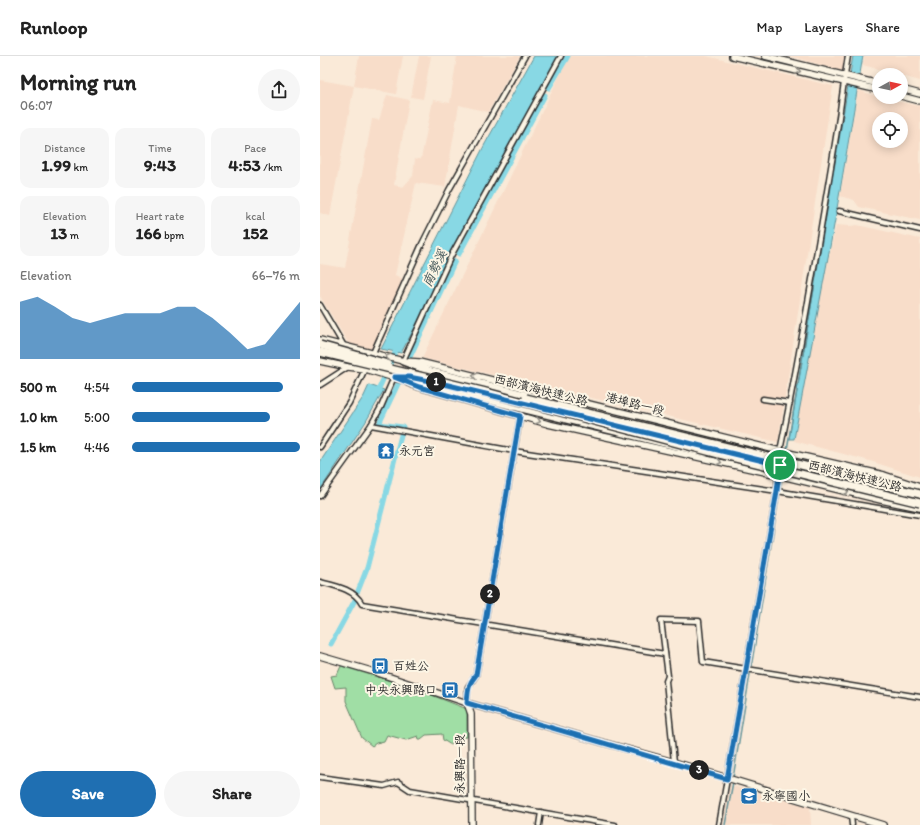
<!DOCTYPE html>
<meta charset="utf-8">
<style>
body{margin:0;font-family:Itim,"LXGW WenKai TC",sans-serif;background:#f6f6f6;color:#222;height:100vh;display:flex;flex-direction:column;font-size:15px;white-space:nowrap}
*{box-sizing:border-box;margin:0}
p{font-size:13px;color:#767676}
.icon{flex:none;width:22px;height:22px;fill:none;stroke:currentColor;stroke-width:2;stroke-linecap:round;stroke-linejoin:round}
.map{position:relative;flex:1;overflow:hidden}
.side{display:flex;flex-direction:column;background:#fff;width:320px}
.side>*{flex:none}
.needle{width:26px;rotate:82deg}
.fabs{position:absolute;left:552px;top:12px;display:grid;gap:8px}
.fabs a{display:grid;place-items:center;width:36px;height:36px;border-radius:50%;background:#fff;box-shadow:0 2px 10px #0003;font-size:20px}
.pin{position:absolute;display:grid;place-items:center;width:34px;height:34px;color:#fff;margin:-17px;border:2px solid #fff;border-radius:50%;box-shadow:0 1px 4px #0007}
.km{position:absolute;width:20px;height:20px;margin:-10px;border-radius:50%;background:#222;color:#fff;font-size:11px;line-height:20px;text-align:center}
.round{display:grid;place-items:center;flex:none;width:42px;height:42px;border-radius:21px;background:#f6f6f6}
.summary{display:flex;align-items:center;justify-content:space-between;height:68px;padding:0 20px}
h1{font-size:22px;font-weight:700;line-height:30px}
.stats{display:grid;grid-template-columns:repeat(3,1fr);gap:6px;height:68px;padding:4px 20px}
.stats div{display:grid;align-content:center;border-radius:10px;background:#f6f6f6;text-align:center}
.stats b{font-size:17px;font-weight:700}
.stats small{font-size:11px;font-weight:400}
.stats p{font-size:11px}
.chart{height:112px;padding:8px 20px}
.chart p{display:flex;justify-content:space-between}
.chart svg{width:100%;height:72px;margin-top:4px;fill:#1f6fb2;opacity:.7}
.cta{display:flex;gap:8px;margin-top:auto;padding:8px 20px}
.cta a{flex:1;height:46px;border-radius:24px;background:#1f6fb2;color:#fff;font-size:16px;font-weight:700;line-height:46px;text-align:center}
.cta a+a{background:#f6f6f6;color:#222}
ul{padding:0 20px;list-style:none;font-size:13px}
li{display:grid;grid-template-columns:64px 48px 1fr;align-items:center;height:30px}
li i{height:10px;border-radius:5px;background:#1f6fb2}
header{display:flex;align-items:center;gap:24px;box-sizing:border-box;height:56px;padding:0 20px;background:#fff;border-bottom:1px solid #e0e0e0}
header strong{font-size:19px}
nav{display:flex;gap:22px;margin-inline-start:auto;font-size:14px}
main{display:flex;flex:1;min-height:0}
.map>svg:first-child{display:block}
</style>
<header>
<strong>Runloop</strong>
<nav><a>Map</a><a>Layers</a><a>Share</a></nav>
</header>
<main>
<section class="side">
<div class="summary"><div><h1>Morning run</h1><p>06:07</p></div><a class="round"><svg class="icon" aria-label="share" viewBox="0 0 24 24"><path d="M12 15V3M7 8l5-5 5 5M5 13v7h14v-7"/></svg></a></div>
<div class="stats">
<div><p>Distance</p><b>1.99<small> km</small></b></div>
<div><p>Time</p><b>9:43</b></div>
<div><p>Pace</p><b>4:53<small> /km</small></b></div>
</div>
<div class="stats">
<div><p>Elevation</p><b>13<small> m</small></b></div>
<div><p>Heart rate</p><b>166<small> bpm</small></b></div>
<div><p>kcal</p><b>152</b></div>
</div>
<div class="chart"><p><span>Elevation</span>66–76 m</p>
<svg viewBox="0 0 160 44" preserveAspectRatio="none"><path d="M0 44V9L10 6L20 12L30 19L40 22L50 19L60 16L70 16L80 16L90 12L100 12L110 19L120 28L130 38L140 35L150 22L160 9V44z"/></svg>
</div>
<ul>
<li><b>500 m</b>4:54<i style="width:90%"></i></li>
<li><b>1.0 km</b>5:00<i style="width:82%"></i></li>
<li><b>1.5 km</b>4:46<i style="width:100%"></i></li>
</ul>
<div class="cta"><a>Save</a><a>Share</a></div>
</section>
<div class="map">
<svg width="600" height="769" viewBox="0 0 600 769">
<rect width="100%" height="100%" fill="#faead8"/>
<filter id="ink" filterUnits="userSpaceOnUse"><feTurbulence type="fractalNoise" baseFrequency=".025" numOctaves="2"/><feDisplacementMap in="SourceGraphic" scale="8" xChannelSelector="R" yChannelSelector="G"/><feConvolveMatrix kernelMatrix="1 2 1 2 8 2 1 2 1" color-interpolation-filters="sRGB"/></filter>
<g filter="url(#ink)">
<!-- built -->
<g fill="#f8ddc9" fill-rule="evenodd">
<polygon points="39,0 83,0 76,38 34,30 10,160 0,157 0,24 34,30"/>
<polygon points="99,0 111,0 103,43 91,41"/>
<polygon points="137,0 200,0 168,56 139,49 125,131 96,127 75,219 83,223 52,293 30,290 0,240 0,208 25,212 52,63 59,64 67,39 89,44 74,129 83,131 93,120 95,103 101,103 113,44 130,47"/>
<polygon points="249,0 386,0 513,30 458,386 102,302"/>
<polygon points="469,0 525,0 523,15"/>
<polygon points="544,0 600,0 600,25 543,9"/>
<path d="M538 34 561 42 600 50V164L539 151 534 144 520 140ZM559 63H581V85H559Z"/>
<polygon points="516,169 530,170 537,169 600,183 600,421 550,405 474,385 492,275"/>
<polygon points="410,729 490,751 491,769 403,769"/>
</g>
<!-- green -->
<polygon fill="#a0dea5" stroke="#668468" points="21,610 91,631 147,653 147,681 134,682 131,689 123,684 122,678 106,679 101,683 99,683 98,680 86,684 67,679 64,685 56,687 52,690 42,682 26,645 26,631 15,632 11,620 17,619"/>
<!-- water -->
<g fill="#88d8e4" stroke="#63939a">
<polygon points="214,0 241,0 81,297 61,293 165,88"/>
<polygon points="533,0 543,0 515,164 474,383 469,383"/>
<polygon points="49,329 64,334 45,367 0,434 0,406 44,340"/>
</g>
<g fill="none" stroke-linecap="round" stroke-linejoin="round">
<!-- stream -->
<g stroke="#63939a" stroke-width="1.5">
<polyline points="467,394 494,232"/>
<polyline points="413,722 462,422"/>
<polyline points="405,769 413,726"/>
</g>
<!-- canal -->
<g stroke="#88d8e4" stroke-width="5">
<polyline points="229,32 248,0"/>
<polyline points="139,198 225,39"/>
<polyline points="89,303 135,205"/>
<polyline points="79,326 59,368 83,371"/>
<polyline points="57,337 78,290"/>
<polyline points="38,535 47,512 81,379"/>
<polyline points="11,588 35,544"/>
</g>
<!-- street casing -->
<g stroke="#2b2b2b" stroke-width="7">
<g id="street">
<polyline points="519,155 600,174"/>
<polyline points="0,249 24,290"/>
<polyline points="53,297 102,188 129,134 205,0"/>
<polyline points="83,305 131,200 241,0"/>
<polyline points="0,329 28,311"/>
<polyline points="443,343 470,347"/>
<polyline points="51,369 194,395 457,435 600,459"/>
<polyline points="0,391 29,347 45,313"/>
<path d="M460 406V395C481 293 498 190 515 87 520 58 523 29 528 0"/>
<polyline points="0,440 51,369 61,351 74,321"/>
<path d="M0 526C16 530 34 533 42 548L345 598"/>
<polyline points="147,647 148,631 156,619 200,361"/>
<polyline points="354,706 346,625 348,620 341,564 379,565 383,606 600,641"/>
<polyline points="0,721 64,730 78,726 90,734 295,769"/>
<polyline points="531,760 532,769"/>
<polyline points="219,769 221,756"/>
<polyline points="399,769 457,435 458,416"/>
</g>
</g>
<!-- secondary casing -->
<g stroke="#2b2b2b" stroke-width="8">
<g id="secondary">
<polyline points="412,0 559,34"/>
<polyline points="445,0 559,28"/>
<polyline points="581,33 600,38"/>
<polyline points="581,40 600,45"/>
<polyline points="0,284 83,305 99,306 460,395 564,419 600,431"/>
<polyline points="0,305 28,311 45,313 78,323"/>
<polyline points="88,327 99,331 228,368 458,419 561,444 600,452"/>
<polyline points="368,386 547,430 554,433"/>
<polyline points="0,600 58,617 147,647 281,686 354,706 563,769"/>
<polyline points="147,647 151,658 152,769"/>
</g>
</g>
<!-- highway casing -->
<g stroke="#2b2b2b" stroke-width="10">
<g id="highway">
<polyline points="83,305 112,316 214,341"/>
<polyline points="74,321 386,397"/>
</g>
</g>
<!-- street -->
<use href="#street" stroke="#fcf5e5" stroke-width="4"/>
<!-- secondary -->
<use href="#secondary" stroke="#fcf5e5" stroke-width="5.5"/>
<!-- highway -->
<use href="#highway" stroke="#fcf5e5" stroke-width="7"/>
<!-- highway-bridge casing -->
<g stroke="#2b2b2b" stroke-width="10" stroke-linecap="butt">
<g id="highway-bridge">
<polyline points="0,289 68,308"/>
<polyline points="0,296 162,335 399,398 600,447"/>
<polyline points="206,342 600,438"/>
</g>
</g>
<!-- highway-bridge -->
<use href="#highway-bridge" stroke="#fcf5e5" stroke-width="7"/>
</g>
<!-- one-way arrows -->
<defs><path id="oneway-chevron" d="M-2-3.5L2.5 0L-2 3.5" fill="none" stroke-width="1.6" stroke-linecap="round" stroke-linejoin="round"/></defs>
<g stroke="#949088">
<use href="#oneway-chevron" transform="translate(478 15) rotate(13)"/>
<use href="#oneway-chevron" transform="translate(68 301) rotate(-165)"/>
<use href="#oneway-chevron" transform="translate(155 320) rotate(-166)"/>
<use href="#oneway-chevron" transform="translate(218 365) rotate(15)"/>
<use href="#oneway-chevron" transform="translate(399 406) rotate(12)"/>
<use href="#oneway-chevron" transform="translate(526 436) rotate(14)"/>
</g>
</g>
<g fill="none" stroke-linecap="round" stroke-linejoin="round" filter="url(#ink)">
<!-- route casing -->
<g stroke="#fff" stroke-width="8">
<path id="route" d="M74 321H89L120 327 460 409 457 435 407 723 147 647C148 635 148 628 156 619L200 360 99 331Z"/>
</g>
<!-- route -->
<use href="#route" stroke="#1f6fb2" stroke-width="5"/>
</g>
<!-- icons -->
<defs>
<g id="temple-square" transform="scale(0.9)"><rect x="-9" y="-9" width="18" height="18" rx="4" fill="#1f6fb2" stroke="#fcf5e5"/><path d="M0-6L5-2H3V0L6.5 2.5H4V6H1.5V3h-3V6H-4V2.5H-6.5L-3 0V-2H-5Z" fill="#fff"/></g>
<g id="bus-square" transform="scale(0.9)"><rect x="-9" y="-9" width="18" height="18" rx="4" fill="#1f6fb2" stroke="#fcf5e5"/><path d="M-5-6H5V4H4V6H2V4H-2V6H-4V4H-5ZM-3.5-4V0h7V-4ZM-3.5 1.2v1.5H-2V1.2ZM2 1.2v1.5H3.5V1.2Z" fill="#fff"/></g>
<g id="school-square" transform="scale(0.9)"><rect x="-9" y="-9" width="18" height="18" rx="4" fill="#1f6fb2" stroke="#fcf5e5"/><path d="M0-5L7-2L0 1L-7-2ZM-4 1L0 2.5L4 1V4Q0 6-4 4Z" fill="#fff"/></g>
</defs>
<g fill-rule="evenodd">
<use href="#temple-square" x="66" y="395"/>
<use href="#bus-square" x="60" y="610"/>
<use href="#bus-square" x="130" y="634"/>
<use href="#school-square" x="429" y="740"/>
</g>
<g text-anchor="middle" stroke-width="4" stroke-linejoin="round" paint-order="stroke">
<!-- street labels -->
<g font-size="12" fill="#2b2b2b" stroke="#fcf5e5">
<text transform="translate(221 334) rotate(14)" y="4">西部濱海快速公路</text>
<text transform="translate(315 348) rotate(14)" y="4">港埠路一段</text>
<text transform="translate(535 420) rotate(14)" y="4">西部濱海快速公路</text>
<text transform="translate(140 708) rotate(-90)" y="4">永興路一段</text>
</g>
<!-- poi labels -->
<g font-size="12" fill="#2b2b2b" stroke="#fcf5e5" text-anchor="start">
<text x="79" y="399">永元宮</text>
<text x="73" y="614">百姓公</text>
<text x="117" y="638" text-anchor="end">中央永興路口</text>
<text x="442" y="744">永寧國小</text>
</g>
<!-- water labels -->
<g font-size="13" font-style="italic" fill="#425659" stroke="#fcf5e5">
<text transform="translate(114 212) rotate(-64)" y="5">南勢溪</text>
</g>
</g>
</svg>
<div class="fabs">
<a><svg class="needle" viewBox="-14 -14 28 28"><path d="M0-13l5 13h-10z" fill="#e53935"/><path d="M0 13l5-13h-10z" fill="#767676"/></svg></a>
<a><svg class="icon" aria-label="locate" viewBox="0 0 24 24"><circle cx="12" cy="12" r="6"/><path d="M12 2v4M12 18v4M2 12h4M18 12h4"/></svg></a>
</div>
<div class="pin" style="left:460px;top:409px;background:#1e9e55"><svg class="icon" aria-label="arrive" viewBox="0 0 24 24"><path d="M6 21V4h12l-3 4 3 4H6"/></svg></div>
<b class="km" style="left:116px;top:326px">1</b>
<b class="km" style="left:170px;top:538px">2</b>
<b class="km" style="left:379px;top:714px">3</b>
</div>
</main>
